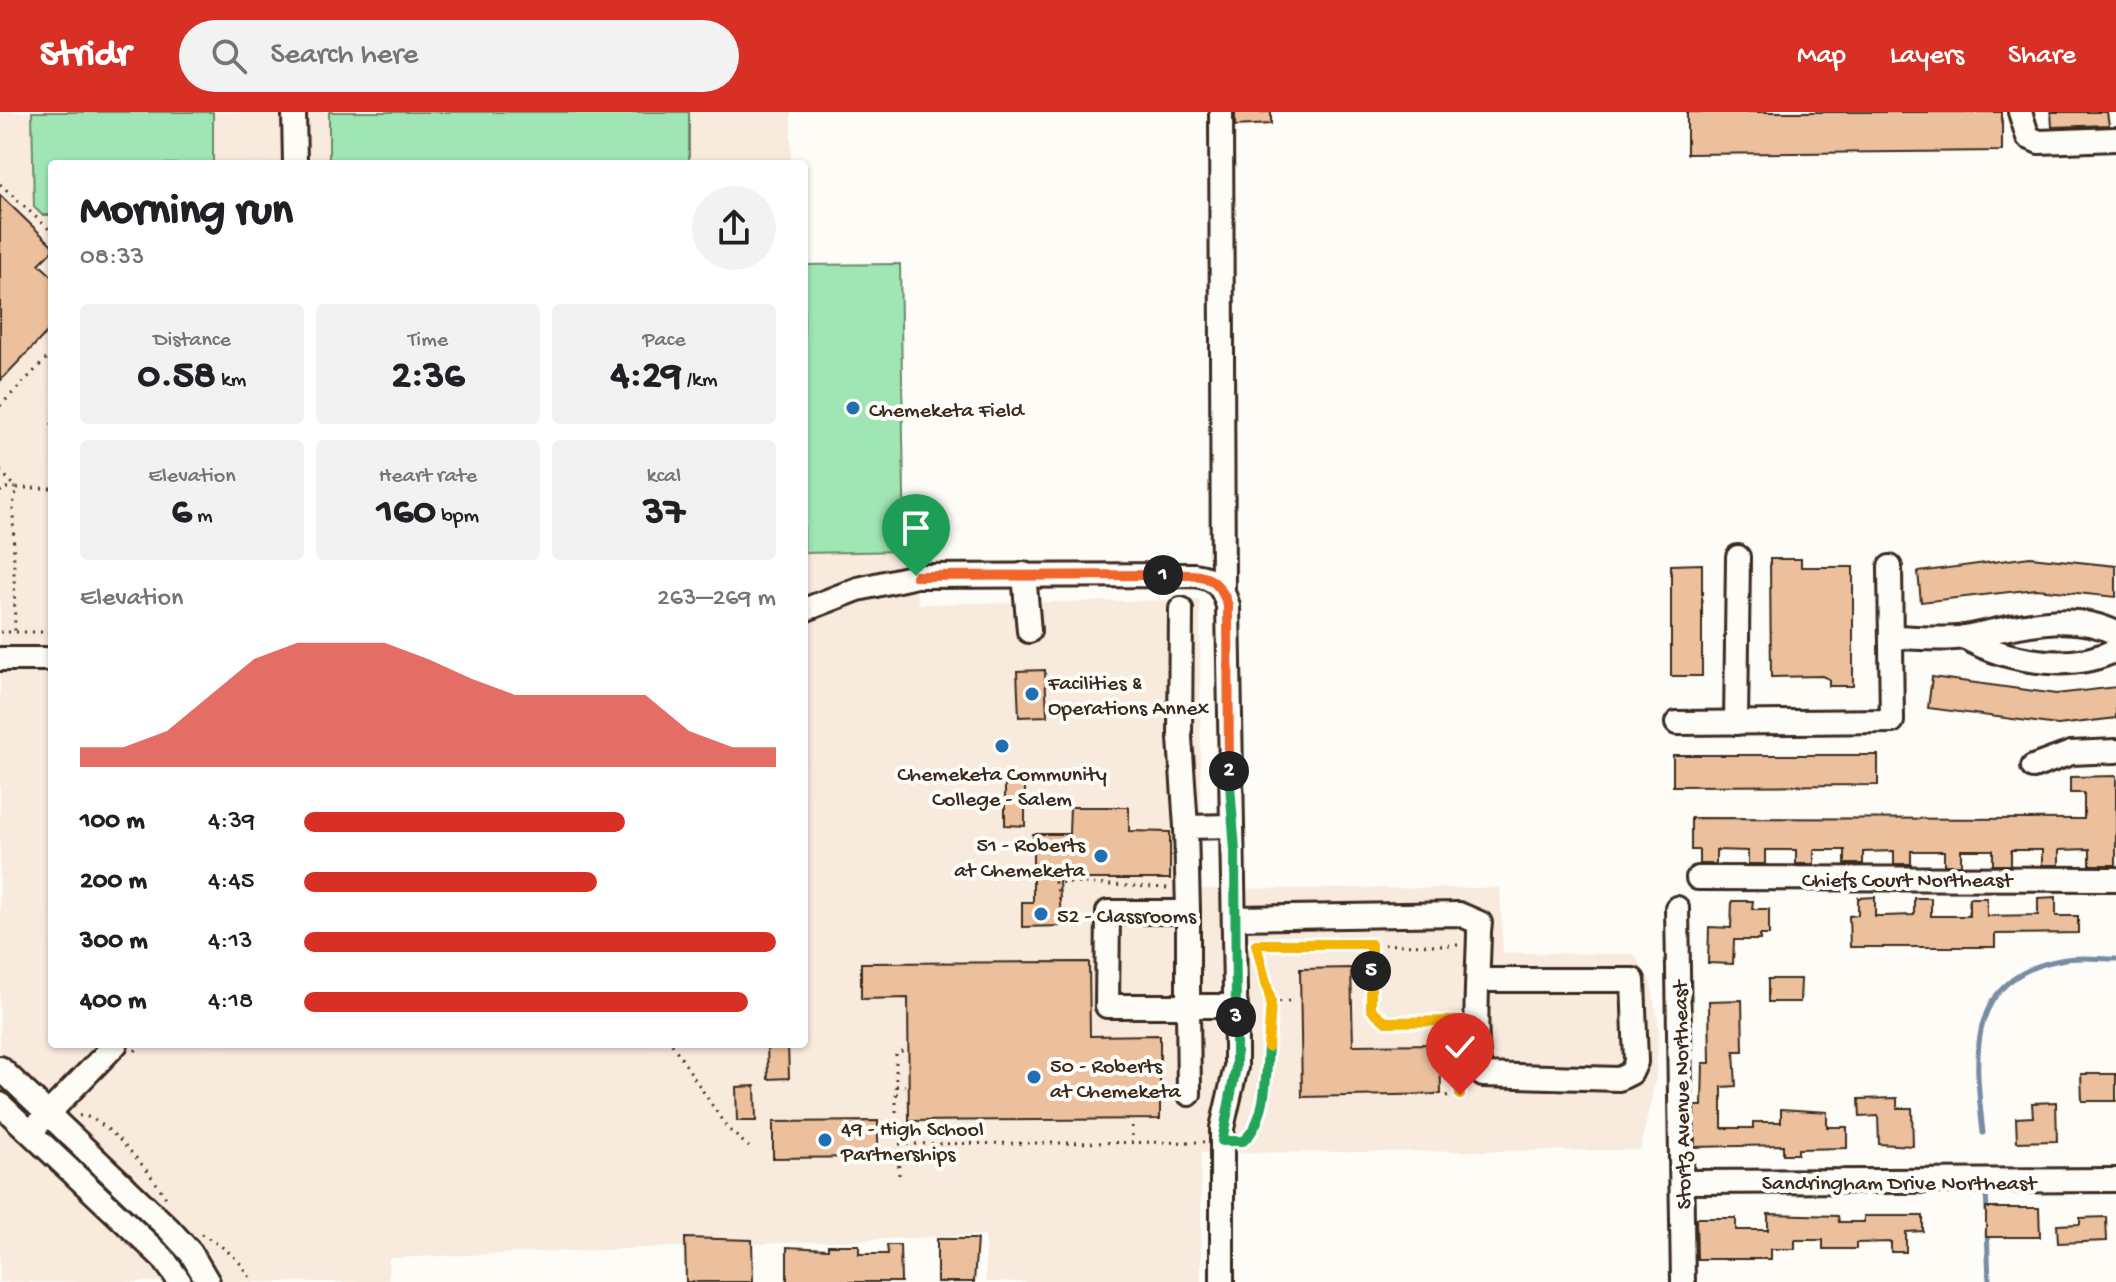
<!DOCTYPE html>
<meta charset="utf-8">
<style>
body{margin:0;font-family:"Gochi Hand",sans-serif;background:#f2f2f2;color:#202124;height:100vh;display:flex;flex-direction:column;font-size:30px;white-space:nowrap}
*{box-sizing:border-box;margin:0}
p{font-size:26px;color:#757577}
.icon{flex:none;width:44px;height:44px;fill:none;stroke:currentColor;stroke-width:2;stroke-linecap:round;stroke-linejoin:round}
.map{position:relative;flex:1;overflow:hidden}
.sheet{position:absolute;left:48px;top:48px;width:760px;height:888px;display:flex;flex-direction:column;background:#fff;border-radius:8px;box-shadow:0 2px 6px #0004}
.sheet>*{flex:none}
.pin{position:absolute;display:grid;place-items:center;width:68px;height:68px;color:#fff;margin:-82px -34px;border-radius:50% 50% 50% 0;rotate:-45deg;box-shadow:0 0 8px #0007}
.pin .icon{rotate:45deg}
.km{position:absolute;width:40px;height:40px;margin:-20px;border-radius:50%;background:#222;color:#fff;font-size:22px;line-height:40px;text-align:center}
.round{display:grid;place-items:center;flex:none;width:84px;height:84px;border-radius:42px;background:#f2f2f2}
.head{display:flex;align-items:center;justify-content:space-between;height:136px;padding:0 32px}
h1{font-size:44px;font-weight:700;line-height:60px}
.figures{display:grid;grid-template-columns:repeat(3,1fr);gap:12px;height:136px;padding:8px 32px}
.figures div{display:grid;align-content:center;border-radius:8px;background:#f2f2f2;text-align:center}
.figures b{font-size:40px;font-weight:700}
.figures small{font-size:22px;font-weight:400}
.figures p{font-size:22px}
.chart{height:224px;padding:16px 32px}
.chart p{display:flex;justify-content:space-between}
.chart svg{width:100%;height:144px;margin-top:8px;fill:#d93025;opacity:.7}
ul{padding:0 32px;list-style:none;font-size:26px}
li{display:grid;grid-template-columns:128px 96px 1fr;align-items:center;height:60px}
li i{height:20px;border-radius:10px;background:#d93025}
header{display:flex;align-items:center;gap:48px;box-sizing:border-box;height:112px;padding:0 40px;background:#d93025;color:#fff}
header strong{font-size:38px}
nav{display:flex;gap:44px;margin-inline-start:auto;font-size:28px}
.search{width:560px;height:72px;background:#f2f2f2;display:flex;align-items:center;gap:20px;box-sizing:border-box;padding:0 28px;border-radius:44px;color:#757577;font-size:30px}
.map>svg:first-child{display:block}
</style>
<header>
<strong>Stridr</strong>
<div class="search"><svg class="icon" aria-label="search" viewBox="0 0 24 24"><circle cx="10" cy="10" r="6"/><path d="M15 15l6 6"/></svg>Search here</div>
<nav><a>Map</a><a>Layers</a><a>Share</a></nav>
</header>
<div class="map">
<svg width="2116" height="1170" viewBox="0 0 2116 1170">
<rect width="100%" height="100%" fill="#fdfcf7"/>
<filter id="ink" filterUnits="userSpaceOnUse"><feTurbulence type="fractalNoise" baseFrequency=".0125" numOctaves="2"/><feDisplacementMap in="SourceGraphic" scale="16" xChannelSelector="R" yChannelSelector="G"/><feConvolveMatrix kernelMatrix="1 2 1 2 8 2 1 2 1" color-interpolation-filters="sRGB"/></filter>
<g filter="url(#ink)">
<!-- built -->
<polygon fill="#f8eadc" points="0,0 791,0 791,52 52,52 52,932 804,932 804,153 900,152 905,439 919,492 1200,488 1201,777 1500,776 1503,841 1634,842 1651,871 1659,917 1656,965 1640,1038 1201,1041 1201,1170 986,1170 985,1123 389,1146 388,1170 0,1170"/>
<!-- green -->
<g fill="#9fe6b4" stroke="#6d8869" stroke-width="2">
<polygon points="32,0 213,0 213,52 52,52 52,103 42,103 34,95"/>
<rect x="329" y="0" width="360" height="52"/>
<polygon points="900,152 905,439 804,441 804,153"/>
</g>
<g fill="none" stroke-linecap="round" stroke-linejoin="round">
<!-- stream -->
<g stroke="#788ca3" stroke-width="5">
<path d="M1983 1021C1975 946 1963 867 2060 848 2077 844 2098 847 2116 847"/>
<polyline points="1986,1081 1987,1100"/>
<polyline points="1987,1118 1989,1170"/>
</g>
</g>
<!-- building -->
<g fill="#ecc09c" stroke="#3b2a1e" stroke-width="2">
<polygon points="1235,0 1271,0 1271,12 1235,14"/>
<polygon points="1687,0 2002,0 2002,39 1687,42"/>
<polygon points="2051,0 2107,0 2109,13 2052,15"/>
<polygon points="0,83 52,133 52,139 39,152 52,164 52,215 0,269"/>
<polygon points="2030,445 2116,454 2116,485 2036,477 1921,490 1918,460"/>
<polygon points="1770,447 1801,447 1801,455 1853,455 1853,574 1829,574 1829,567 1822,564 1771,565"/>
<polygon points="1702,452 1702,564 1671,564 1671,453"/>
<polygon points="1045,558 1047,604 1019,605 1017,559"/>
<polygon points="1932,565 2056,582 2116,575 2116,606 2058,613 1928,596"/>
<polygon points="1673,643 1878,643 1878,673 1673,674"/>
<polygon points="2116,664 2116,753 2090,753 2090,737 2059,738 2059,753 2042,753 2042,738 2011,738 2011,753 1993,753 1993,738 1961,738 1961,753 1944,753 1944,739 1911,739 1911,752 1894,752 1894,739 1863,740 1863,752 1845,752 1845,738 1814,738 1814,752 1796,752 1796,738 1765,738 1765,752 1748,752 1748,739 1716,738 1716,752 1699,752 1699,738 1691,738 1691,706 2084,707 2084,681 2070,681 2070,665"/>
<polygon points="1005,666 1025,667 1025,714 1005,713"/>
<polygon points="1070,695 1129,695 1129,719 1170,720 1170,767 1059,767 1061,814 1022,815 1022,790 1033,790 1033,722 1069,722"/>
<polygon points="1875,785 1875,804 1883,804 1914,803 1914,786 1931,786 1931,804 1969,804 1969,786 1987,786 1987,804 2038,803 2038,786 2056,785 2056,804 2078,804 2078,821 1995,822 1995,835 1850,835 1849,804 1858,803 1858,786"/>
<polygon points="1732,789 1753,789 1752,797 1769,797 1769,823 1760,823 1760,828 1734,828 1733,852 1708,851 1709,815 1731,816"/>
<polygon points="1089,850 1090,924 1160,923 1160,1007 909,1009 908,886 861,887 861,851"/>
<polygon points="1351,856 1353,933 1440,932 1441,982 1302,985 1300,857"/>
<polygon points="1768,867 1801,867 1800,890 1768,890"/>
<polygon points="1742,888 1743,939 1734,939 1736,974 1722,975 1722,1016 1753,1016 1753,1010 1781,1010 1781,997 1827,1000 1827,1015 1847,1015 1847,1036 1798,1037 1798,1042 1783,1042 1783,1033 1695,1035 1694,994 1702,994 1703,951 1710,951 1709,889"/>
<polygon points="767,932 788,932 789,966 768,967"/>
<polygon points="2081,962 2116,962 2116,989 2082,989"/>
<polygon points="755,974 756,1009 737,1009 736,975"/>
<polygon points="1897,986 1897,996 1912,996 1913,1034 1879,1032 1878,1004 1860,1005 1859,987"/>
<polygon points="2056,990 2057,1029 2017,1030 2016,1006 2033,1005 2032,991"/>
<polygon points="878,1009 878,1045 773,1046 773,1010"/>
<polygon points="1986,1096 2039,1096 2040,1125 1986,1125"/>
<polygon points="1768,1102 1838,1104 1839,1110 1864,1110 1864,1104 1923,1104 1923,1119 1906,1120 1906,1140 1891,1140 1891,1130 1856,1131 1856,1137 1823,1137 1823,1128 1795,1128 1795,1137 1771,1137 1771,1147 1697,1147 1696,1106 1736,1106 1736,1118 1768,1118"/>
<polygon points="2106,1105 2107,1129 2058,1131 2057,1113 2080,1112 2080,1106"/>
<polygon points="685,1126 752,1128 753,1170 686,1170"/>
<polygon points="937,1127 977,1127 974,1170 937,1170"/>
<polygon points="828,1133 859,1133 859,1142 888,1142 887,1133 900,1133 901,1170 787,1170 787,1135 828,1137"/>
</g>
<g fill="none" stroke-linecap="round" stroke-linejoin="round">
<!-- minor casing -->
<g stroke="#3b2a1e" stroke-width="28">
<g id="minor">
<polyline points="294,0 295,52"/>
<polyline points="1221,0 1223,479"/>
<polyline points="2020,0 2028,25 2039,30 2116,27"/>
<polyline points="1024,462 1029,519"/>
<polyline points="1181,497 1180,626 1186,715"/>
<path d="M804 498 858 477 916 464 1194 463C1215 466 1222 473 1228 494L1236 934V955L1222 1016V1170"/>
<path d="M1891 525C1915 525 1942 529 1965 525 2014 516 2067 497 2116 521"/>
<path d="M1964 525C2006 549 2070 561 2116 538"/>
<polyline points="0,547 45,547"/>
<polyline points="1677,611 1892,609 1890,455"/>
<polyline points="1736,611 1738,445"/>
<polyline points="2033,655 2071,641 2116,639"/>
<polyline points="1698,766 2116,767"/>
<polyline points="1677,796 1683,1170"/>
<polygon points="1108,800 1188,800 1188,894 1107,894"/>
<polyline points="1188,800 1186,715 1231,714"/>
<path d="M1235 806 1459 802 1480 811 1479 819C1479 850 1471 940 1483 963L1619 967 1631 961 1636 950 1633 868H1479"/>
<polyline points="0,956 169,1117 191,1141 208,1170"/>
<polyline points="1189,982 1188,894 1236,894"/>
<polyline points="0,992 163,1146 180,1170"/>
<polyline points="39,1011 116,932"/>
<polyline points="1682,1070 2116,1068"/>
</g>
</g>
<!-- path -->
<g stroke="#3b2a1e" stroke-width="3" stroke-dasharray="2 6" stroke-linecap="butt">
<polyline points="0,72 52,120"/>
<polyline points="52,240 49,244 52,261"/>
<polyline points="0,294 49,244"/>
<polyline points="52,311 52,314"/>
<polyline points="0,359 17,376 52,376"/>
<polyline points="0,380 3,376 17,376 13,393 15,520"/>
<polyline points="0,520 52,520"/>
<polyline points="1060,787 1055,770 1168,776"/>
<polyline points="1256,832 1459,833"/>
<polyline points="1371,834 1371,897 1386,910 1459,909"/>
<polyline points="1361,873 1371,873"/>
<polyline points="1271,890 1295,889"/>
<polyline points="672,932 727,1016 749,1035"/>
<polyline points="135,939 141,932"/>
<polyline points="896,974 905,974"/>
<polyline points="896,982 904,982"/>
<polyline points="1446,984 1460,983 1460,956"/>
<polyline points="896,1000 896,941 905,938"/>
<path d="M79 1004C103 1000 154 1065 166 1086"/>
<polyline points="1132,1014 1132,1030"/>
<path d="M1239 1029 1247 1027C1277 979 1276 876 1253 825"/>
<polyline points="899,1063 898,1032 1204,1030"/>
<path d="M201 1122C223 1134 241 1147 252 1170"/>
</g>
<!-- minor -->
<use href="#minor" stroke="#fdfcf7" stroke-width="22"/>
</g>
</g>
<g fill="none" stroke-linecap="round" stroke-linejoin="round" filter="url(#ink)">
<!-- split-1 casing -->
<g stroke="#fff" stroke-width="16">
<polyline id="split-1" points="916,464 1163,463"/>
</g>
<!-- split-2 casing -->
<g stroke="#fff" stroke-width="16">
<path id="split-2" d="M1163 463C1196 463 1217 458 1228 494L1229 659"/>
</g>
<!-- split-3 casing -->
<g stroke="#fff" stroke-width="16">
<polyline id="split-3" points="1229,659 1235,739 1236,905"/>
</g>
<!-- split-4 casing -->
<g stroke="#fff" stroke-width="16">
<path id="split-4" d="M1236 905V955L1222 1029H1243C1267 1010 1266 963 1268 935"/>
</g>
<!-- split-5 casing -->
<g stroke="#fff" stroke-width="16">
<polyline id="split-5" points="1268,935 1271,890 1256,832 1371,832 1371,859"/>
</g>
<!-- split-6 casing -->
<g stroke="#fff" stroke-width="16">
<polyline id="split-6" points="1371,859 1371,897 1386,910 1459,909 1460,983"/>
</g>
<!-- split-1 -->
<use href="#split-1" stroke="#f0652b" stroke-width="10"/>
<!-- split-2 -->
<use href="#split-2" stroke="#f0652b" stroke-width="10"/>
<!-- split-3 -->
<use href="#split-3" stroke="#22a559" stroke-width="10"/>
<!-- split-4 -->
<use href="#split-4" stroke="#22a559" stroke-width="10"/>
<!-- split-5 -->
<use href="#split-5" stroke="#f5b400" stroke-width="10"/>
<!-- split-6 -->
<use href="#split-6" stroke="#f5b400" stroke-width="10"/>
</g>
<!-- markers -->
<g fill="#1f6fb2" stroke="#fdfcf7" stroke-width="3">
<circle cx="853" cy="296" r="8"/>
<circle cx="1032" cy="582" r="8"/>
<circle cx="1002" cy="634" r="8"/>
<circle cx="1101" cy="744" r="8"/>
<circle cx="1041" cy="802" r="8"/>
<circle cx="1034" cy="965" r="8"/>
<circle cx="825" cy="1028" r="8"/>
</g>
<g text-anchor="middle" stroke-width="8" stroke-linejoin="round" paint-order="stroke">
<!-- poi labels -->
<g font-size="22" fill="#3b2a1e" stroke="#fdfcf7" text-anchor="start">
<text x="869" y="304">Chemeketa Field</text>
<text x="1048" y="577">Facilities &amp;<tspan x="1048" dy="25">Operations Annex</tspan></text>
<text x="1002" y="668" text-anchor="middle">Chemeketa Community<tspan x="1002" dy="25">College - Salem</tspan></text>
<text x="1085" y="739" text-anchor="end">51 - Roberts<tspan x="1085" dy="25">at Chemeketa</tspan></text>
<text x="1057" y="810">52 - Classrooms</text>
<text x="1050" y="960">50 - Roberts<tspan x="1050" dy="25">at Chemeketa</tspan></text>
<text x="841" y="1023">49 - High School<tspan x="841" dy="25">Partnerships</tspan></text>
</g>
<!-- street labels -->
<g font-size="22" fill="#3b2a1e" stroke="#fdfcf7">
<text x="1907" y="774">Chiefs Court Northeast</text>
<text transform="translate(1680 983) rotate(-91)" y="8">Stortz Avenue Northeast</text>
<text x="1899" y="1077">Sandringham Drive Northeast</text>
</g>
</g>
</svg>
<div class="pin" style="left:916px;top:464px;background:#1e9e55"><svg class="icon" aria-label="arrive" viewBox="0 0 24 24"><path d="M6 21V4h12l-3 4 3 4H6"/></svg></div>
<div class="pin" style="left:1460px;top:983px;background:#d93025"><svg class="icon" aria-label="check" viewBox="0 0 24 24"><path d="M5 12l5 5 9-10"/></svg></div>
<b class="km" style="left:1163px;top:463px">1</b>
<b class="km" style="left:1229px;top:659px">2</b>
<b class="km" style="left:1236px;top:905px">3</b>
<b class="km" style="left:1371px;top:859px">5</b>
<section class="sheet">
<div class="head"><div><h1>Morning run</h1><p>08:33</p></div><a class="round"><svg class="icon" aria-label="share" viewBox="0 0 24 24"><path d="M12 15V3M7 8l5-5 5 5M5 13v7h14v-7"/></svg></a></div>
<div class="figures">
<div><p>Distance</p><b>0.58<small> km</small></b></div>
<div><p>Time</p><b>2:36</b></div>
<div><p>Pace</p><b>4:29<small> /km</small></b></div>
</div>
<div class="figures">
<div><p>Elevation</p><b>6<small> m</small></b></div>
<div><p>Heart rate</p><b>160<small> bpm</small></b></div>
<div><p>kcal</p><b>37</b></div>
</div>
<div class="chart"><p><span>Elevation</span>263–269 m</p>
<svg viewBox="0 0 160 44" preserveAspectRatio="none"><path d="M0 44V38L10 38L20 33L30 22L40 11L50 6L60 6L70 6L80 11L90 17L100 22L110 22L120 22L130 22L140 33L150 38L160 38V44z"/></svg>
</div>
<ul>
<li><b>100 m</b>4:39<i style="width:68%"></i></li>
<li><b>200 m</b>4:45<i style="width:62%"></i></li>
<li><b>300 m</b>4:13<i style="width:100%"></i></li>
<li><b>400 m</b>4:18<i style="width:94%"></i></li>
</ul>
</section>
</div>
